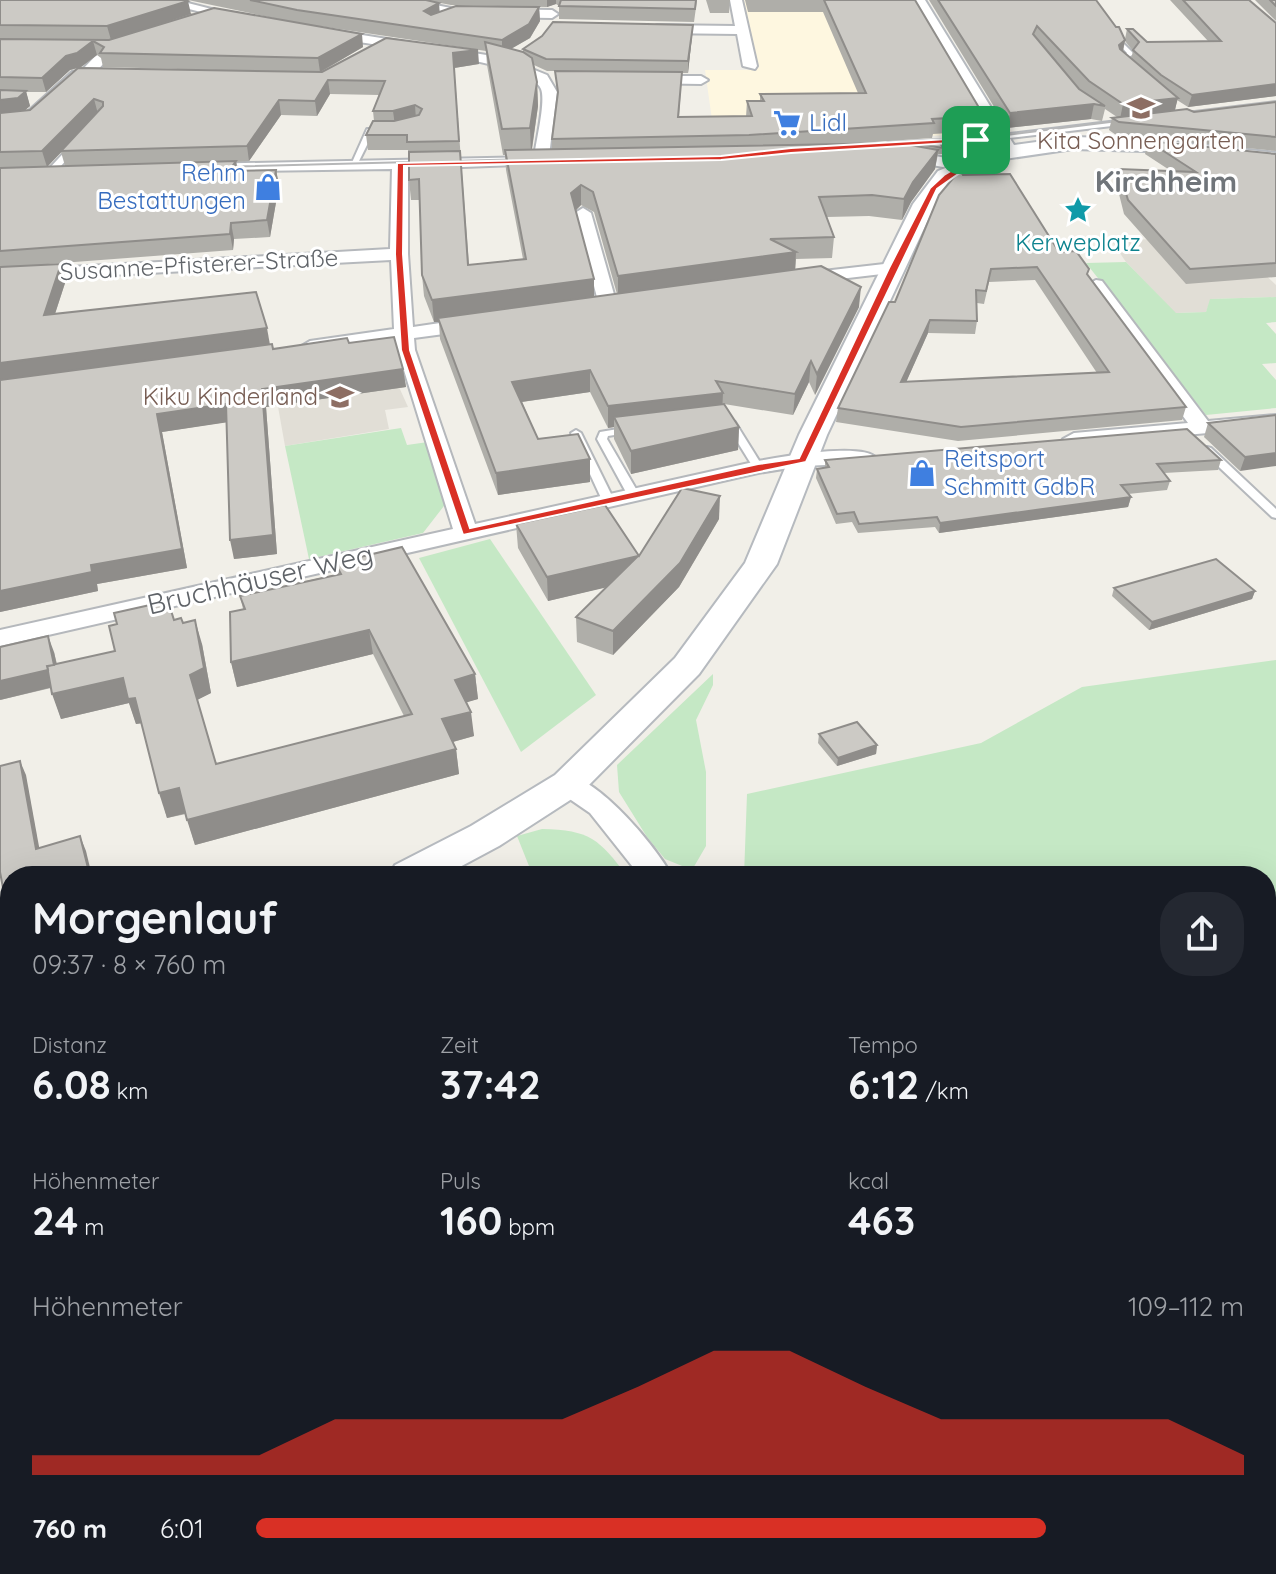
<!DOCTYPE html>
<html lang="de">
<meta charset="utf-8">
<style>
body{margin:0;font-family:Quicksand,sans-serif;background:#242831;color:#f1f3f6;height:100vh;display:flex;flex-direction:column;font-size:30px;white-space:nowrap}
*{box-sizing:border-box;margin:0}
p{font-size:26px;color:#9ea1a6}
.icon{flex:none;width:44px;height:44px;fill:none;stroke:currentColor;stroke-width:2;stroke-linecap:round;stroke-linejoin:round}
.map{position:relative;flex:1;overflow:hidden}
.panel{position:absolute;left:0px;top:866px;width:1276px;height:708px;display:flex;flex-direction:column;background:#171b24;border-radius:32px 32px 0 0;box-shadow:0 8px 32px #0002}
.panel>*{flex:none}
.pin{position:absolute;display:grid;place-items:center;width:68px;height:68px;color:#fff;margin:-34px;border-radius:16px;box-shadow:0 4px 12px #0006}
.round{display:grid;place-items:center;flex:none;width:84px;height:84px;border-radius:32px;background:#242831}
.head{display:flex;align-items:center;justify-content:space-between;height:136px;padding:0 32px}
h1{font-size:44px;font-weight:700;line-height:60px}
.metrics{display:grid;grid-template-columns:repeat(3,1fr);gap:12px;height:136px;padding:8px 32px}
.metrics div{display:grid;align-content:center}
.metrics b{font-size:40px;font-weight:700}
.metrics small{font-size:22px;font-weight:400}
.metrics p{font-size:22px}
.chart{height:224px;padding:16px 32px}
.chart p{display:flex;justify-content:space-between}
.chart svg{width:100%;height:144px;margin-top:8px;fill:#d93025;opacity:.7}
ul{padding:0 32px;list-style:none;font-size:26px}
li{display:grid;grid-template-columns:128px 96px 1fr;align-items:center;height:60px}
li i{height:20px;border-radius:10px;background:#d93025}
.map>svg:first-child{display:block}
</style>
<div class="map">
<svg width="1276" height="1574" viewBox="0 0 1276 1574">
<rect width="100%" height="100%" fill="#f1efe8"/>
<!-- commercial -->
<polygon fill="#fef7e0" points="740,0 911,0 983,133 716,148 705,70 754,70"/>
<!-- education -->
<g fill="#e1ded6">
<polygon points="1168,239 1244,254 1276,285 1276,297 1211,299 1206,312 1175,313 1126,262 1111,240"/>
<polygon points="272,373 399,387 408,407 385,410 389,429 285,446"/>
</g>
<!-- green -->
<g fill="#c5e8c5">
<polygon points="1126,262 1176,313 1206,312 1210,299 1276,297 1276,322 1266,323 1276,334 1276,363 1262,364 1276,380 1276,408 1206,415 1086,263"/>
<polygon points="401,428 407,445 428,442 447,502 423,533 309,559 285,446"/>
<polygon points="490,539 596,695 521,752 419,558"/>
<polygon points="1276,660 1276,1574 997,1574 993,1564 1266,1564 1266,876 744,876 747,794 981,743 1082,687"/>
<polygon points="713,674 713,685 696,720 706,772 706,846 692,870 665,859 647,837 619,792 617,765"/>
<path d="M542 829C590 830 599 839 627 876H533L517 836Z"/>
<polygon points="817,1564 938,1564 942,1574 821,1574"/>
</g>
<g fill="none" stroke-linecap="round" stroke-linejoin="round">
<!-- lane casing -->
<g stroke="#b5b8bc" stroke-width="4">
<g id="lane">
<polygon points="1121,41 1134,54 1125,59 1130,67 1126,67 1118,59 1127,53 1118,43"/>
<polygon points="1126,120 1130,122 1129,124 976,142 888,147 884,145 888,143 976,138"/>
<polygon points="367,129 379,129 383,131 373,133 357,165 350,167"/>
<polygon points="72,144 79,146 51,177 45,177 45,173"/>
<polygon points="730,419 735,422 763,467 762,469 758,470 753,467 725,422"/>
<polygon points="630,427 634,428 634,432 608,436 607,439 639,494 633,497 627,494 597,439 600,432"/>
<polygon points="576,430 581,433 614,500 612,502 608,503 602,500 571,433"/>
<polygon points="1207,447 1211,448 1276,509 1276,518 1272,517 1203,452 1202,450"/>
</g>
</g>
<!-- street casing -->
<g stroke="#b5b8bc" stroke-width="4">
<g id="street">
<polygon points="153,0 176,0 247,18 241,22"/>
<polygon points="386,0 410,0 451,8 552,10 558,14 552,18 451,16"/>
<polygon points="730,0 742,0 757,66 755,69 743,66 737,34 657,33 651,29 657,25 735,26"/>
<path d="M325 29 505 58 547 75 557 92 548 164 408 169V254L413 327 474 318 483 324 474 330 414 338 415 350 475 524 758 461C780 457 863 442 876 458L873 463 802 466 758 473 0 646V630L453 529 395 341 310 353 300 347 310 341 394 329 391 260 0 281V271L390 249 392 169 195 172 193 169 201 164 534 157C536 141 546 101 541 89 530 59 357 44 320 36L319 33Z"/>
<polygon points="107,44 119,47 91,77 81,79 32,123 0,125 0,117 23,116 72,72 82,70"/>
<polygon points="643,76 701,76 708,80 701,84 638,83 636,80"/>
<polygon points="900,150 964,161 972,166 964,171 895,158 895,152"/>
<polygon points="583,208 591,213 617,305 614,309 602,309 599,305 575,213"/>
<polygon points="893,263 899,264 902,268 899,272 797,284 788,279 797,274"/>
<polygon points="1096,280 1102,281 1208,421 1276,415 1276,427 1074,445 1067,443 1063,439 1074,433 1188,423 1087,285"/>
<path d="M568 774C603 784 654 844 672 876H640L590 813 558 791 554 784 558 777Z"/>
<polygon points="940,1564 985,1564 989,1574 944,1574"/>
</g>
</g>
<!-- secondary casing -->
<g stroke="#b6babf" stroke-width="4">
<g id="secondary">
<polygon points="909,0 925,0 1014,145 1073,137 1146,139 1276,153 1276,165 1146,151 1073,149 998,160 954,181 935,205 827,435 777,564 699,674 581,793 499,846 443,876 389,876 395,865 471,826 555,775 675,658 745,563 799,435 913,204 938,171 995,148"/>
<polygon points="10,1033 10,1071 0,1075 0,1037"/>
</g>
</g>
<!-- lane -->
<use href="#lane" fill="#fff" fill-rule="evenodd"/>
<!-- street -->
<use href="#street" fill="#fff" fill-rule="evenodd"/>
<!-- secondary -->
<use href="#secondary" fill="#fff" fill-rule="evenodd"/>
<!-- tram -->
<g stroke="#b6b7b8" stroke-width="2">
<polyline points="1170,114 1276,101"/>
<polyline points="863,145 999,136 1134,119"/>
<polyline points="216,167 528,159"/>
</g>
</g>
<!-- wall -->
<g fill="#afaea9" fill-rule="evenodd">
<path d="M0 0 283 20 188 0H697L694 22 559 19V6L556 4 547 7 451 5 430 1 440 12 539 7 540 21 530 38 511 49 523 52V49L692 36 688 73H682L679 117H746L747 101H760V94L858 93 823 12H748L745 0H915L984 116 982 131 933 134 932 138 831 145H912V143L943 148 942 154H938L935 169 911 202 902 220 869 216 827 217 834 237 832 258 796 259 795 270 859 307 815 395 809 382 793 415 724 404 739 427 738 450 631 474 614 439V427L608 428 590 392 522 402 538 439 590 459V482L498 495 440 339 439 322H434L424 296 422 275 420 200H411L409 180 408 150H368L366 135 374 121 373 111 379 95 330 94 317 116 281 115 249 161 236 162 238 171 276 170 279 185 270 237 234 239 233 250 48 264 66 280 55 314 270 344 273 349 349 343 403 369 406 387 266 407 277 554 234 559 226 422 162 432 187 568 97 584 98 591 0 612ZM319 26 486 51 487 65 503 155H505L506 170 523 259 469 265 454 68 479 64 321 72 363 47ZM97 55 101 58 103 67 254 71 81 67ZM534 65 547 71H555L558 98 552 139V150H532L538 106 537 82ZM78 68 30 110 24 111 30 106 26 92H46L70 70ZM61 152 65 166 47 167ZM581 205 594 212 617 294 594 297 576 210Z"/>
<polygon points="706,0 730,0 729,13 710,13"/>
<path d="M929 0H1096L1125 39 1127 29 1147 42 1208 41 1170 0H1249L1276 23V96L1188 107 1177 100 1175 111 1194 112 1276 102V151L1116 135 1109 130 1112 118 1117 117 1105 109 1102 121 1091 119 1007 128ZM1125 41 1133 51 1131 59 1123 52Z"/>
<polygon points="1255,0 1276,0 1276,21"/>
<polygon points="1148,141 1276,154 1276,277 1186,284 1124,214 1116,182 1119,169 1171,171 1145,154"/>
<path d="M963 175 1088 275 1186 407 1182 420 958 441 836 422 838 408ZM1035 280 1097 373 906 382 928 333 975 334 977 321V303L984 304 989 282Z"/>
<polygon points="1276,415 1240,471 1204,437 1208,423"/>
<polygon points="825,460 1221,460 1218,470 1164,473 1170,481 1167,490 1128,494 1131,497 1128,507 939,533 935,527 858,533 852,522 836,524 816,478 817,469 825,468"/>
<polygon points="719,519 679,587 613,655 577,642 576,617 606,587 548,601 518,548 516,524 639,556"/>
<polygon points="335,563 475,674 478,699 466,702 474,736 453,742 456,749 459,774 195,845 186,814 167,818 142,723 136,724 129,703 61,719 51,688 0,700 54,652 57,664 115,651 174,620 183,623 202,644 211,693 197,700 216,764 404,716 373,654 237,687 231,662 243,609 240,596 337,574"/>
<polygon points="1114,588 1255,591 1252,599 1149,630 1112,596"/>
<polygon points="819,734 877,745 876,754 837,766 818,743"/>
</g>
<!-- shaded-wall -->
<g fill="#8f8d8a">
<polygon points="547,0 556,0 556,4 547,7"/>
<polygon points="188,1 191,14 111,40 107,26"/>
<polygon points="439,3 440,16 425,24 424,11"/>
<polygon points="539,7 540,21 530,38 502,54 502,40"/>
<polygon points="693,25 692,36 688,73 688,61"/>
<polygon points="362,34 363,47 320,72 318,58"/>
<polygon points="1125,40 1122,54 1119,45"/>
<polygon points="93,41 97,55 81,67 70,70 46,92 42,78 66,56"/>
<polygon points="478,50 479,64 454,68 461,156 453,53"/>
<polygon points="328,80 330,94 317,116 315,101"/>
<polygon points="537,82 538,106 531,154 530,128"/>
<polygon points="1276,84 1276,96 1188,107 1192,95"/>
<polygon points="26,91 30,106 22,113 0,115 0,100"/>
<polygon points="1178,98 1174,113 1120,119 1123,104"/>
<polygon points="94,99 98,114 47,167 42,151"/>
<polygon points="279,100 281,115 249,161 247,146"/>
<polygon points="1094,104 1091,119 1007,128 1010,113"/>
<polygon points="415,105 416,120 395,126 393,111"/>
<polygon points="938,150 935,169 911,202 902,220 904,199 913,182"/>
<polygon points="236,161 239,177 229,171"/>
<polygon points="276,170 279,185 270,237 267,220"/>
<polygon points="581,185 581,205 572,214 571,193"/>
<polygon points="231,223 234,239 233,250 230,234"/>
<polygon points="796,252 795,273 618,298 618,276"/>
<polygon points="61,264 66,280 49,332 44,315"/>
<polygon points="594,279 594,300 438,318 439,322 434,322 432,300"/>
<polygon points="861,287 859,307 815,395 817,374"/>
<polygon points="930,320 928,333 900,396 901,382"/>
<polygon points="267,328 270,345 0,382 0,363"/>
<polygon points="811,361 809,382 793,415 795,394"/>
<polygon points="403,369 406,387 266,407 277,554 234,559 230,540 262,389"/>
<polygon points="590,370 590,392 514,403 512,382"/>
<polygon points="723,393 722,414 614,417 614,427 608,428 608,406"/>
<polygon points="226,404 229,422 162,432 187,568 97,584 98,591 0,612 0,591 157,414"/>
<polygon points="739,427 738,450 631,474 631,451"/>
<polygon points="1276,453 1276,466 1240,471 1245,457"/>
<polygon points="590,459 590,482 498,495 496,473"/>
<polygon points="720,496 719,519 679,587 613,655 613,631"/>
<polygon points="1131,497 1128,507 939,533 940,523"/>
<polygon points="638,556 638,580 548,601 547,577"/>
<polygon points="1255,591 1252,599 1149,630 1152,622"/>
<polygon points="195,620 202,644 211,693 197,700 190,675"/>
<polygon points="369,630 373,654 237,687 231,662"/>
<polygon points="48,636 54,652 61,685 0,700 0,681"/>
<polygon points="475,674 478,699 458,705 455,680"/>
<polygon points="123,678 135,698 143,723 136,724 129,703 61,719 52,694"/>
<polygon points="471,712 474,736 445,744 442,719"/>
<polygon points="877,745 876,754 837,766 838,758"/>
<polygon points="456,749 459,774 195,845 187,820"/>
<polygon points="20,761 26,775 42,863 36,849"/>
<polygon points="179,788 187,813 167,818 159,793"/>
<polygon points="80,836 86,851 92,876 90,876"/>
</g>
<!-- building -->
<g fill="#cccac5" stroke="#8f8d8a" stroke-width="2" fill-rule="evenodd">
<polygon points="0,0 186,0 188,1 107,26 0,25"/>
<polygon points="250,0 426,0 439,3 424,11 431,15 456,6 539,7 529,24 502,40 297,10"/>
<polygon points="561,0 696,0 695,9 559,6"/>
<polygon points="824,0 915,0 984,116 932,119 934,123 749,135 552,139 558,92 555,71 682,72 678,117 752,116 747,101 764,101 760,94 866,93"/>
<polygon points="938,0 1096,0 1116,27 1119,27 1125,40 1119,45 1120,49 1178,98 1123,104 1089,81 1037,26 1033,34 1079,89 1105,106 1094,104 1010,113"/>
<polygon points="1183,0 1249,0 1276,23 1276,84 1192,95 1161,75 1133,50 1139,42 1127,29 1133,29 1147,42 1221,41"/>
<polygon points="1270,0 1276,0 1276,6"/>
<polygon points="214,8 362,34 318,58 100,53 104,47 93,41 77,53 66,56 42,78 0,77 0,39 109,40"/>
<polygon points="553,22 693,25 688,61 546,59 523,49 542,36"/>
<polygon points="386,38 478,50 453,53 459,141 407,142 407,135 366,135 373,121 394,121 419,115 422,109 415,105 393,111 373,111 385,81 328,80 315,101 279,100 247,146 61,151 103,106 103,102 94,99 42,151 0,152 0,113 30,110 78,68 322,72"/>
<polygon points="485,42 523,52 532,58 537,82 530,128 502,129"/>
<polygon points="0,90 26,91 18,98 0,100"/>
<polygon points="1276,102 1276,137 1119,122 1112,118 1187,109 1194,112"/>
<polygon points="939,141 943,148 912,143"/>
<polygon points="1148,141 1276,154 1276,263 1190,269 1128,200 1119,169 1196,172"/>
<polygon points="899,143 938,150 913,182 904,199 872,195 819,197 834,237 770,239 796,252 618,276 593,192 581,185 571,193 594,279 432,300 422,275 419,179 409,180 409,152 460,151 468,265 526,259 505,150"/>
<polygon points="236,161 229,171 276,170 267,220 231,223 230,234 0,251 0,168"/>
<path d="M960 170 963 175 1010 174 1059 252 1076 251 1089 269 1087 274 1186 407 961 427 838 408 889 302H895L939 195ZM1037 267 1109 372 901 382 930 320 977 321 976 290 986 291 991 269Z"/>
<polygon points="61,264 44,315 256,292 267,328 0,363 0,267"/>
<polygon points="821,266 861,287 817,374 811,361 795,394 716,381 723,393 608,406 590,370 512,382 538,439 578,434 590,459 496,473 438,318"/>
<polygon points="394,337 403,369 262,389 273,535 230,540 226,404 157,414 182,549 91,565 92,572 0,591 0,380 272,344 273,349 347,338 349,343"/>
<polygon points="724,404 739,427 631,451 614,417"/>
<polygon points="1276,415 1276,453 1245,457 1208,423"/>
<polygon points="1187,429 1221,460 1157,464 1170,481 1121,485 1131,497 940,523 937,517 859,524 854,512 837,514 817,469 829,467 825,460"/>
<polygon points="682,488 720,496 680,563 613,631 576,617 638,556 547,577 516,524 605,505 639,556"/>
<polygon points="402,547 475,674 455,680 471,712 442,719 456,749 187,820 179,788 159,793 135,698 128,699 123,678 52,694 47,666 115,651 109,626 117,624 114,613 168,601 174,620 181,618 183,623 195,620 204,668 190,675 216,764 412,714 369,630 231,662 230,612 245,609 240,596 341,574 335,563"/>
<polygon points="1216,559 1255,591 1152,622 1114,588"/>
<polygon points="48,636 54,665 47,666 48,670 0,681 0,647"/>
<polygon points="857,722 877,745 838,758 819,734"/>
<polygon points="20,761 36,849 80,836 90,876 10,876 10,925 0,872 0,766"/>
</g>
<!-- route -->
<path fill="#d93025" stroke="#fff" stroke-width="2" fill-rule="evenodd" d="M1001 136 1010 152 967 168 937 189 806 462 463 535 401 350 395 254 397 163 721 156 791 148ZM998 140 1003 150 961 165 944 175 930 188 889 268 799 458 758 464 470 528 410 350 403 254 404 166 721 160 791 153Z"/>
<!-- icons -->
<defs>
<g id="school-bare" transform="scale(2.16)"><path d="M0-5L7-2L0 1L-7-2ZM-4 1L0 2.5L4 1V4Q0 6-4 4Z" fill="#8d6e63" stroke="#fff" stroke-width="2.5" paint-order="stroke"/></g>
<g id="supermarket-bare" transform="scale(2.16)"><path d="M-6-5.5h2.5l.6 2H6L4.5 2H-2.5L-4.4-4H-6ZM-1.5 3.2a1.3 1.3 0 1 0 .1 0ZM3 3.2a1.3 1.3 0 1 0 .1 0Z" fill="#3f7fe0" stroke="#fff" stroke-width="2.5" paint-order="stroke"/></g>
<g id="shop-bare" transform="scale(2.16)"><path d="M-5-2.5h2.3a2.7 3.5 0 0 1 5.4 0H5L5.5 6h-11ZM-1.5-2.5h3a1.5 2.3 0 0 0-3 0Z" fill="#3f7fe0" stroke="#fff" stroke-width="2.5" paint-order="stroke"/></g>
<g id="sight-bare" transform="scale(2.16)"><path d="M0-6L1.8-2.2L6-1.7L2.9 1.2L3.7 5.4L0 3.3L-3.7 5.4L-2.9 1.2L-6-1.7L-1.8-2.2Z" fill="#0f9aa8" stroke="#fff" stroke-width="2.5" paint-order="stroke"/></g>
</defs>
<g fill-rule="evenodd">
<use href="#school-bare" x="1141" y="108"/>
<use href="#supermarket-bare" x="787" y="123"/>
<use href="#shop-bare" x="268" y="187"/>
<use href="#sight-bare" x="1078" y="210"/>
<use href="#school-bare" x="340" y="397"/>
<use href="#shop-bare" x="922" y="473"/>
</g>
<g text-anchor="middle" stroke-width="6" stroke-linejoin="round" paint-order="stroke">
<!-- far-shop labels -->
<g font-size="24" fill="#366cbe" stroke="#fff" text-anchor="start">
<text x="809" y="131">Lidl</text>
<text x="246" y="181" text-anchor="end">Rehm<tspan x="246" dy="28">Bestattungen</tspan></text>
<text x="944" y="467">Reitsport<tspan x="944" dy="28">Schmitt GdbR</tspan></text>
</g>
<!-- far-education labels -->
<g font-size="24" fill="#785e54" stroke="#fff">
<text x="1141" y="149">Kita Sonnengarten</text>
<text x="318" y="405" text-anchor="end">Kiku Kinderland</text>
</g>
<!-- far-culture labels -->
<g font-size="24" fill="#0d838f" stroke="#fff">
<text x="1078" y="251">Kerweplatz</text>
</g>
<!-- far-street labels -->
<g font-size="24" fill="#5f6368" stroke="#fff">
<text transform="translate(199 265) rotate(-3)" y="8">Susanne-Pfisterer-Straße</text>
</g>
<!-- street labels -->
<g font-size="28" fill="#5f6368" stroke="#fff">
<text transform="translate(260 579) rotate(-13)" y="10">Bruchhäuser Weg</text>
</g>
<!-- far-district labels -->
<g font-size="30" font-weight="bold" fill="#70757a" stroke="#fff">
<text x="1166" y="192">Kirchheim</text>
</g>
</g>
</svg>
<div class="pin" style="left:976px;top:140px;background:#1e9e55"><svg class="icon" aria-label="arrive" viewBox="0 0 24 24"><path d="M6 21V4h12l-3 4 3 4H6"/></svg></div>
<section class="panel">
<div class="head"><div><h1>Morgenlauf</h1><p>09:37 · 8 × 760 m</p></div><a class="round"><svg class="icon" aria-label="share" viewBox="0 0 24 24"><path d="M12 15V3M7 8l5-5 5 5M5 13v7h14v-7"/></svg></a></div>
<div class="metrics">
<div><p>Distanz</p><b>6.08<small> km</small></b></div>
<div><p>Zeit</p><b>37:42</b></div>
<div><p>Tempo</p><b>6:12<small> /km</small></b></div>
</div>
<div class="metrics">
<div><p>Höhenmeter</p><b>24<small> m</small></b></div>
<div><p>Puls</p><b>160<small> bpm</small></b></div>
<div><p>kcal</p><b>463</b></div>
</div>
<div class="chart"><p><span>Höhenmeter</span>109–112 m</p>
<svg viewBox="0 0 160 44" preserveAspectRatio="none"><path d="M0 44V38L10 38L20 38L30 38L40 27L50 27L60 27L70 27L80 17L90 6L100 6L110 17L120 27L130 27L140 27L150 27L160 38V44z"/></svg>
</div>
<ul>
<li><b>760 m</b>6:01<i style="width:80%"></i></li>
</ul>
</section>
</div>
